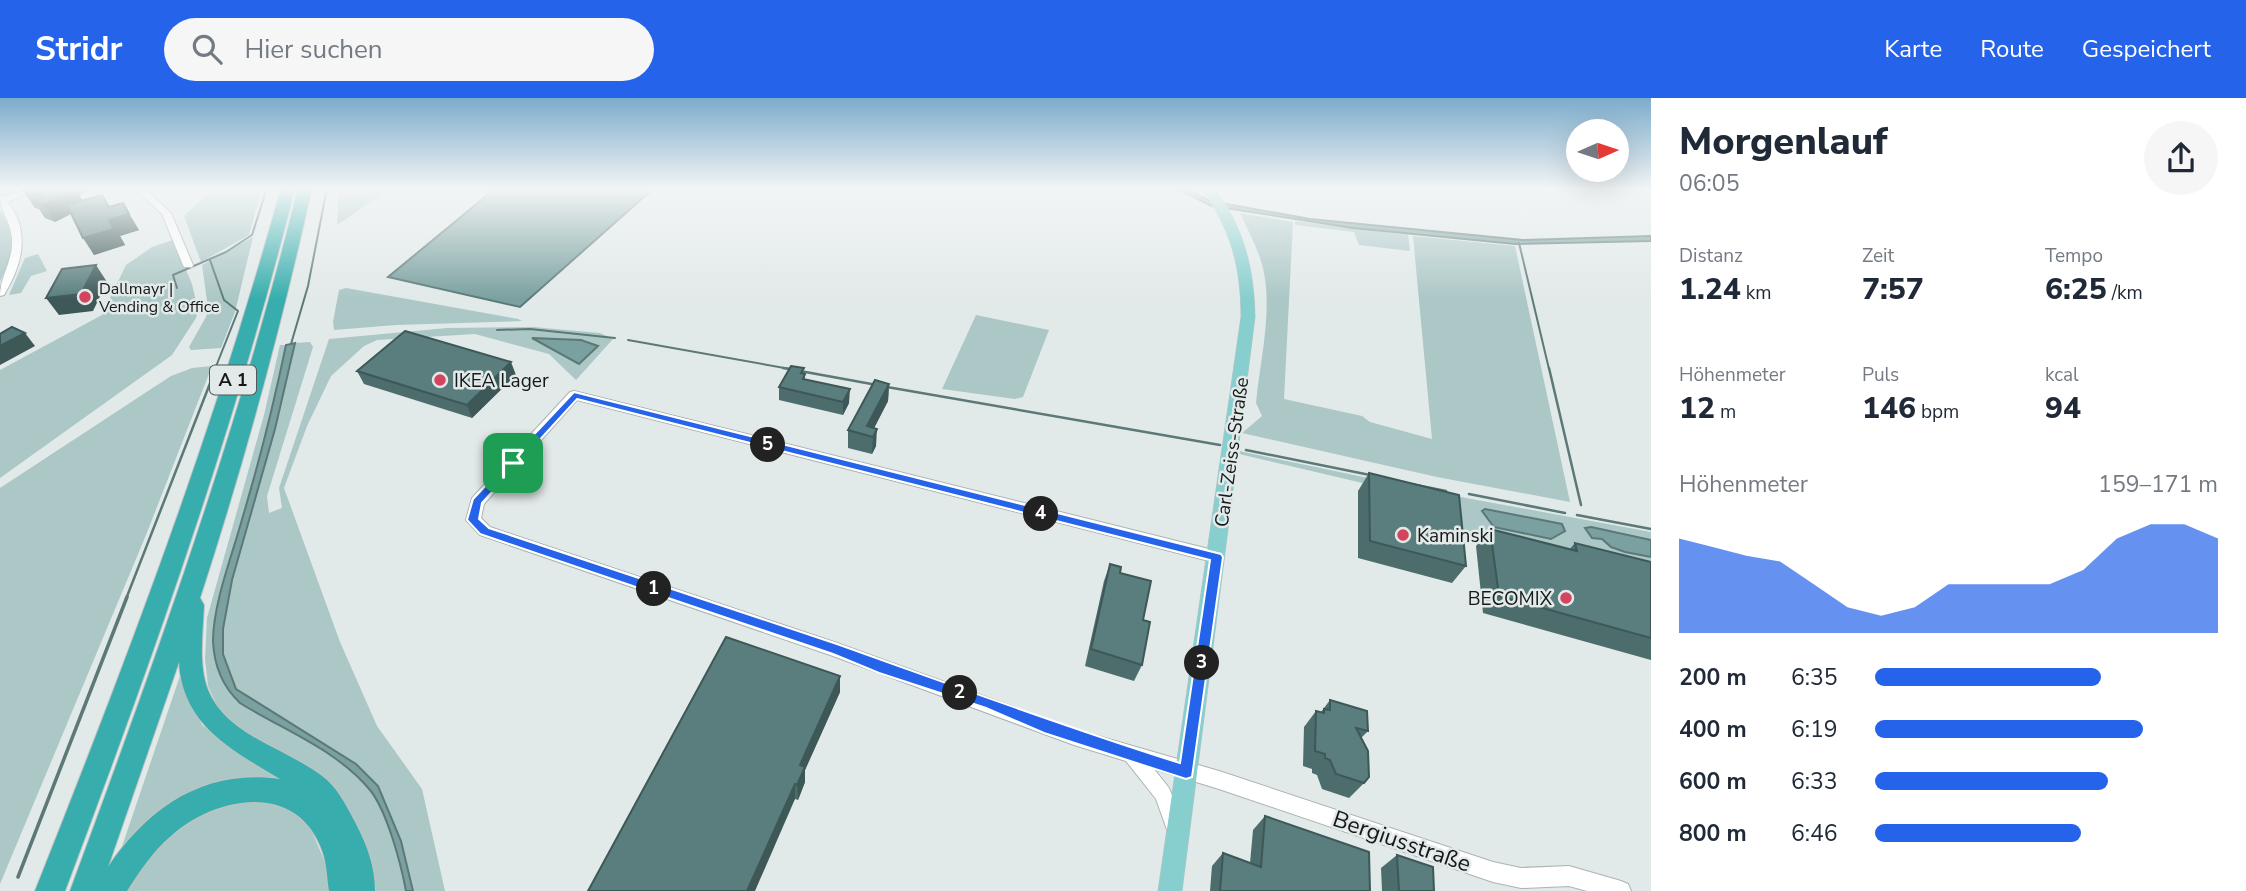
<!DOCTYPE html>
<html lang="de">
<meta charset="utf-8">
<style>
body{margin:0;font-family:"Nunito Sans",sans-serif;background:#f6f6f7;color:#1f2937;height:100vh;display:flex;flex-direction:column;font-size:26px;white-space:nowrap}
*{box-sizing:border-box;margin:0}
p{font-size:23px;color:#747a83}
.icon{flex:none;width:38px;height:38px;fill:none;stroke:currentColor;stroke-width:2;stroke-linecap:round;stroke-linejoin:round}
.map{position:relative;flex:1;overflow:hidden}
.side{display:flex;flex-direction:column;background:#fff;width:595px}
.side>*{flex:none}
.needle{width:46px;rotate:87deg}
.controls{position:absolute;left:1566px;top:21px;display:grid;gap:14px}
.controls a{display:grid;place-items:center;width:63px;height:63px;border-radius:50%;background:#fff;box-shadow:0 7px 28px #0002;font-size:35px}
.pin{position:absolute;display:grid;place-items:center;width:60px;height:60px;color:#fff;margin:-30px;border-radius:14px;box-shadow:0 4px 10px #0006}
.km{position:absolute;width:35px;height:35px;margin:-18px;border-radius:50%;background:#222;color:#fff;font-size:19px;line-height:35px;text-align:center}
.round{display:grid;place-items:center;flex:none;width:74px;height:74px;border-radius:37px;background:#f6f6f7}
.headline{display:flex;align-items:center;justify-content:space-between;height:119px;padding:0 28px}
h1{font-size:38px;font-weight:800;line-height:52px}
.metrics{display:grid;grid-template-columns:repeat(3,1fr);gap:10px;height:119px;padding:7px 28px}
.metrics div{display:grid;align-content:center}
.metrics b{font-size:30px;font-weight:800}
.metrics small{font-size:19px;font-weight:400}
.metrics p{font-size:19px}
.chart{height:196px;padding:14px 28px}
.chart p{display:flex;justify-content:space-between}
.chart svg{width:100%;height:126px;margin-top:7px;fill:#2563eb;opacity:.7}
ul{padding:0 28px;list-style:none;font-size:23px}
li{display:grid;grid-template-columns:112px 84px 1fr;align-items:center;height:52px}
li i{height:18px;border-radius:9px;background:#2563eb}
header{display:flex;align-items:center;gap:42px;box-sizing:border-box;height:98px;padding:0 35px;background:#2563eb;color:#fff}
header strong{font-size:33px}
nav{display:flex;gap:38px;margin-inline-start:auto;font-size:24px}
.search{width:490px;height:63px;background:#f6f6f7;display:flex;align-items:center;gap:18px;box-sizing:border-box;padding:0 24px;border-radius:38px;color:#747a83;font-size:26px}
main{display:flex;flex:1;min-height:0}
.map>svg:first-child{display:block}
</style>
<header>
<strong>Stridr</strong>
<div class="search"><svg class="icon" aria-label="search" viewBox="0 0 24 24"><circle cx="10" cy="10" r="6"/><path d="M15 15l6 6"/></svg>Hier suchen</div>
<nav><a>Karte</a><a>Route</a><a>Gespeichert</a></nav>
</header>
<main>
<div class="map">
<svg width="1651" height="793" viewBox="0 0 1651 793">
<rect width="100%" height="100%" fill="#e2e9e9"/>
<!-- green -->
<g fill="#abc7c6">
<polygon points="235,90 262,90 249,137 201,164 184,118 204,99"/>
<polygon points="339,90 391,90 337,127"/>
<path d="M0 112C17 137 12 158 0 184Z"/>
<path d="M1240 115 1293 124 1284 301 1362 318 1370 324 1432 341 1413 138 1515 148 1570 404 1437 379 1242 335 1262 318 1256 305C1260 262 1273 213 1263 170 1258 150 1248 133 1240 115Z"/>
<polygon points="1295,123 1408,137 1410,153 1359,147 1354,134 1295,127"/>
<polygon points="253,139 235,214 221,250 191,252 189,249 206,219 208,210 202,167"/>
<polygon points="173,142 192,186 198,212 196,220 172,257 0,380 0,272 102,217 126,167 152,149"/>
<polygon points="38,156 47,173 31,178 21,195 9,197 25,160"/>
<polygon points="346,190 518,221 522,223 396,227 334,232 333,224 339,192"/>
<polygon points="976,217 1049,232 1023,299 1015,301 942,291"/>
<polygon points="533,229 600,235 613,241 576,282 549,256 475,236 377,242 364,248 331,278 307,328 284,390 340,544 377,628 422,691 445,793 413,793 401,743 378,688 356,666 236,591 223,556 223,531 232,482 275,331 295,245 310,244 313,249 267,398 269,415 282,410 279,390 329,241 447,230"/>
<path d="M280 247H286L268 332 217 517C212 549 215 582 240 605 283 632 336 651 369 692 387 713 401 766 406 793H370L249 638 218 610 208 588 205 561 207 520 264 317Z"/>
<polygon points="212,268 146,437 0,786 0,390 171,278 192,270"/>
<polygon points="1239,353 1450,397 1651,434 1651,471 1456,433 1452,406 1239,356"/>
<polygon points="181,575 202,627 287,682 262,680 226,684 114,772"/>
<polygon points="260,697 306,719 330,776 331,793 117,793 150,748 202,709"/>
</g>
<!-- water -->
<g fill="#7aa1a0" stroke="#5c7877" stroke-width="2">
<polygon points="496,90 654,90 520,209 388,179"/>
<polygon points="1175,90 1185,90 1210,103 1310,121 1523,142 1651,138 1651,143 1515,146 1353,130 1212,108"/>
<polygon points="532,240 581,242 598,248 579,266"/>
<path d="M295 245 275 331 232 482 223 531V556L236 591 356 666 378 688 401 743 413 793H406C401 766 387 713 370 692 336 651 283 632 240 605 222 588 214 568 213 543 213 505 233 455 243 418 260 361 274 305 286 247Z"/>
<polygon points="1485,411 1562,426 1565,433 1551,441 1494,429 1482,413"/>
<polygon points="1591,429 1651,442 1651,459 1625,454 1611,449 1602,441 1592,440 1585,430"/>
</g>
<g fill="none" stroke-linecap="round" stroke-linejoin="round">
<!-- stream-far2 -->
<g stroke="#5c7877" stroke-width="2">
<polyline points="1519,145 1549,271"/>
<polyline points="210,162 224,202 238,213 215,271"/>
<polyline points="177,190 173,177 226,154 252,137 267,90"/>
<polyline points="497,232 530,231 615,240"/>
<polyline points="628,242 790,271"/>
<polyline points="291,246 308,188 327,90"/>
</g>
<!-- stream-far1 -->
<g stroke="#5c7877" stroke-width="2.5">
<polyline points="783,270 790,271"/>
<polyline points="1549,270 1581,407"/>
<polyline points="800,273 877,287"/>
<polyline points="887,289 1220,347"/>
<polyline points="1246,352 1370,377"/>
<polyline points="1411,386 1446,393"/>
<polyline points="1469,396 1565,415"/>
<polyline points="1577,417 1651,431"/>
<polyline points="126,501 216,270"/>
</g>
<!-- stream -->
<polyline stroke="#5c7877" stroke-width="3.5" points="18,779 127,499"/>
<!-- minor casing -->
<g stroke="#acb3b3" stroke-width="2">
<g id="minor">
<path d="M26 90H40L8 104C31 135 22 167 4 197L0 198C0 179 12 164 12 145 13 126 0 114 0 97L4 99Z"/>
<polygon points="134,90 144,90 171,115 193,167 192,169 184,169 183,167 162,116"/>
<polygon points="574,293 1217,453 1222,455 1224,459 1222,463 1217,465 577,302 484,406 481,420 490,429 837,545 1074,631 1219,673 1493,764 1521,770 1569,768 1621,783 1628,786 1631,793 1587,793 1569,788 1521,790 1493,784 1219,691 1154,671 1169,690 1186,733 1184,740 1177,742 1170,740 1156,701 1126,663 1074,647 833,558 480,437 466,422 472,400 570,294"/>
</g>
</g>
<!-- major casing -->
<g stroke="#c2c3c3" stroke-width="1">
<path id="major" d="M1201 90H1214C1244 129 1254 170 1255 219L1182 793H1158L1241 219C1241 169 1231 131 1201 90Z"/>
</g>
<!-- highway casing -->
<g stroke="#c2c3c3" stroke-width="2">
<g id="highway">
<path d="M281 90H295C235 330 152 562 65 793H35C127 562 215 331 281 90Z"/>
<path d="M298 90H312C281 229 244 365 200 500L204 507C203 534 198 567 208 592 228 640 291 651 327 682 340 694 348 711 356 726 367 747 375 769 375 793H329C327 781 327 767 323 755 299 683 217 697 171 738 153 753 140 773 127 793H70C156 561 239 331 298 90ZM179 564C182 627 232 652 280 681 205 670 148 709 108 769Z"/>
</g>
</g>
<!-- minor -->
<use href="#minor" fill="#fff" fill-rule="evenodd"/>
<!-- major -->
<use href="#major" fill="#87cece" fill-rule="evenodd"/>
<!-- highway -->
<use href="#highway" fill="#37aead" fill-rule="evenodd"/>
</g>
<!-- wall -->
<g fill="#4d6c6c">
<polygon points="89,92 79,97 82,102 109,109 139,132 120,138 125,147 94,157 71,116 55,124 45,120 39,111 35,110 23,93"/>
<polygon points="357,273 516,277 472,320 364,286"/>
<polygon points="804,276 805,281 849,305 843,317 779,302 779,289"/>
<polygon points="889,286 888,303 874,330 876,348 872,356 848,350 848,332"/>
<polygon points="1369,375 1466,468 1452,485 1358,460 1358,393"/>
<polygon points="1490,431 1569,452 1575,445 1651,464 1651,562 1483,515 1476,448"/>
<polygon points="1110,466 1120,475 1143,522 1142,567 1134,583 1085,568 1104,483"/>
<polygon points="840,578 840,594 805,672 805,684 798,702 795,701 588,793"/>
<polygon points="1330,602 1368,633 1361,640 1364,685 1349,700 1322,691 1317,677 1312,675 1312,671 1303,668 1304,629 1316,613 1321,614"/>
<polygon points="1265,718 1370,793 1210,793 1212,768 1223,755 1250,765 1253,732"/>
<polygon points="1397,757 1434,793 1382,793 1381,770"/>
</g>
<!-- shaded-wall -->
<g fill="#3e5858">
<polygon points="60,90 89,90 89,92 79,97 86,108 55,124 44,107"/>
<polygon points="102,97 116,120 123,105 139,132 120,138 125,147 94,157 83,140 109,122"/>
<polygon points="96,167 107,184 93,213 59,217 46,200"/>
<polygon points="25,235 35,248 0,267 0,248"/>
<polygon points="511,264 516,277 472,320 467,307"/>
<polygon points="889,286 888,303 870,338 867,328"/>
<polygon points="850,291 849,305 843,317 843,304"/>
<polygon points="877,331 876,348 872,356 873,339"/>
<polygon points="840,578 840,594 805,672 805,684 798,702 797,687 800,667"/>
<polygon points="795,686 795,701 755,793 747,793"/>
</g>
<!-- building -->
<g fill="#597e7d" stroke="#3e5858" stroke-width="2">
<polygon points="29,90 70,90 75,92 44,107 34,104 43,99 23,93"/>
<polygon points="102,97 109,109 123,105 129,116 109,122 114,131 83,140 67,107"/>
<polygon points="96,167 81,196 46,200 62,171"/>
<polygon points="12,229 25,235 0,248 0,236"/>
<polygon points="405,233 511,264 467,307 357,273"/>
<polygon points="791,268 804,270 801,275 805,276 803,281 850,291 843,304 779,289"/>
<polygon points="875,282 889,286 867,328 877,331 873,339 848,332"/>
<polygon points="1369,375 1459,397 1466,468 1370,443"/>
<polygon points="1490,431 1577,453 1575,445 1651,464 1651,540 1499,498"/>
<polygon points="1110,466 1121,469 1120,475 1151,483 1143,522 1150,524 1142,567 1091,551"/>
<polygon points="726,539 840,578 800,667 805,669 797,687 795,686 747,793 588,793"/>
<polygon points="1330,602 1367,613 1368,633 1356,630 1368,653 1369,679 1364,685 1336,676 1330,662 1325,660 1325,656 1315,653 1316,613 1324,615 1324,611 1330,612"/>
<polygon points="1265,718 1369,754 1370,793 1220,793 1223,755 1261,769"/>
<polygon points="1397,757 1433,769 1434,793 1399,793"/>
</g>
<!-- sky -->
<linearGradient id="sky" x2="0" y2="1"><stop stop-color="#7caccb"/><stop offset="0.45" stop-color="#f2f5f5"/><stop offset="1" stop-color="#f2f5f5" stop-opacity="0"/></linearGradient>
<rect width="1651" height="201" fill="url(#sky)"/>
<!-- route -->
<path fill="#2563eb" stroke="#fff" stroke-width="2" fill-rule="evenodd" d="M574 294 1221 456 1223 459 1192 679 1186 681 1044 635 986 610 879 575 833 556 480 436 467 422 473 401ZM577 301 1210 462 1180 665C1065 629 952 587 837 546L489 430 479 421 482 405Z"/>
<!-- markers -->
<g fill="#d4445d" stroke="#e2e9e9" stroke-width="2.5">
<circle cx="85" cy="199" r="7"/>
<circle cx="440" cy="282" r="7"/>
<circle cx="1403" cy="437" r="7"/>
<circle cx="1566" cy="500" r="7"/>
</g>
<g text-anchor="middle" stroke-width="5" stroke-linejoin="round" paint-order="stroke">
<!-- far-poi labels -->
<g font-size="16" fill="#161818" stroke="#e2e9e9" text-anchor="start">
<text x="99" y="196">Dallmayr |<tspan x="99" dy="18">Vending &amp; Office</tspan></text>
</g>
<!-- shield labels -->
<rect fill="#e2e9e9" stroke="#535757" stroke-width="2" x="210" y="267.5" width="46" height="29" rx="5"/>
<g font-size="18" font-weight="bold" fill="#161818">
<text x="233" y="288">A 1</text>
</g>
<!-- poi labels -->
<g font-size="19" fill="#161818" stroke="#e2e9e9" text-anchor="start">
<text x="454" y="289">IKEA Lager</text>
<text x="1417" y="444">Kaminski</text>
<text x="1552" y="507" text-anchor="end">BECOMIX</text>
</g>
<!-- street labels -->
<g font-size="19" fill="#161818" stroke="#e2e9e9">
<text transform="translate(1231 354) rotate(-82)" y="7">Carl-Zeiss-Straße</text>
</g>
<!-- near-street labels -->
<g font-size="23" fill="#161818" stroke="#e2e9e9">
<text transform="translate(1402 743) rotate(19)" y="8">Bergiusstraße</text>
</g>
</g>
</svg>
<div class="controls">
<a><svg class="needle" viewBox="-14 -14 28 28"><path d="M0-13l5 13h-10z" fill="#e53935"/><path d="M0 13l5-13h-10z" fill="#747a83"/></svg></a>
</div>
<div class="pin" style="left:513px;top:365px;background:#1e9e55"><svg class="icon" aria-label="arrive" viewBox="0 0 24 24"><path d="M6 21V4h12l-3 4 3 4H6"/></svg></div>
<b class="km" style="left:654px;top:491px">1</b>
<b class="km" style="left:960px;top:595px">2</b>
<b class="km" style="left:1202px;top:565px">3</b>
<b class="km" style="left:1041px;top:416px">4</b>
<b class="km" style="left:768px;top:347px">5</b>
</div>
<section class="side">
<div class="headline"><div><h1>Morgenlauf</h1><p>06:05</p></div><a class="round"><svg class="icon" aria-label="share" viewBox="0 0 24 24"><path d="M12 15V3M7 8l5-5 5 5M5 13v7h14v-7"/></svg></a></div>
<div class="metrics">
<div><p>Distanz</p><b>1.24<small> km</small></b></div>
<div><p>Zeit</p><b>7:57</b></div>
<div><p>Tempo</p><b>6:25<small> /km</small></b></div>
</div>
<div class="metrics">
<div><p>Höhenmeter</p><b>12<small> m</small></b></div>
<div><p>Puls</p><b>146<small> bpm</small></b></div>
<div><p>kcal</p><b>94</b></div>
</div>
<div class="chart"><p><span>Höhenmeter</span>159–171 m</p>
<svg viewBox="0 0 160 44" preserveAspectRatio="none"><path d="M0 44V11L10 14L20 17L30 19L40 27L50 35L60 38L70 35L80 27L90 27L100 27L110 27L120 22L130 11L140 6L150 6L160 11V44z"/></svg>
</div>
<ul>
<li><b>200 m</b>6:35<i style="width:66%"></i></li>
<li><b>400 m</b>6:19<i style="width:78%"></i></li>
<li><b>600 m</b>6:33<i style="width:68%"></i></li>
<li><b>800 m</b>6:46<i style="width:60%"></i></li>
</ul>
</section>
</main>
